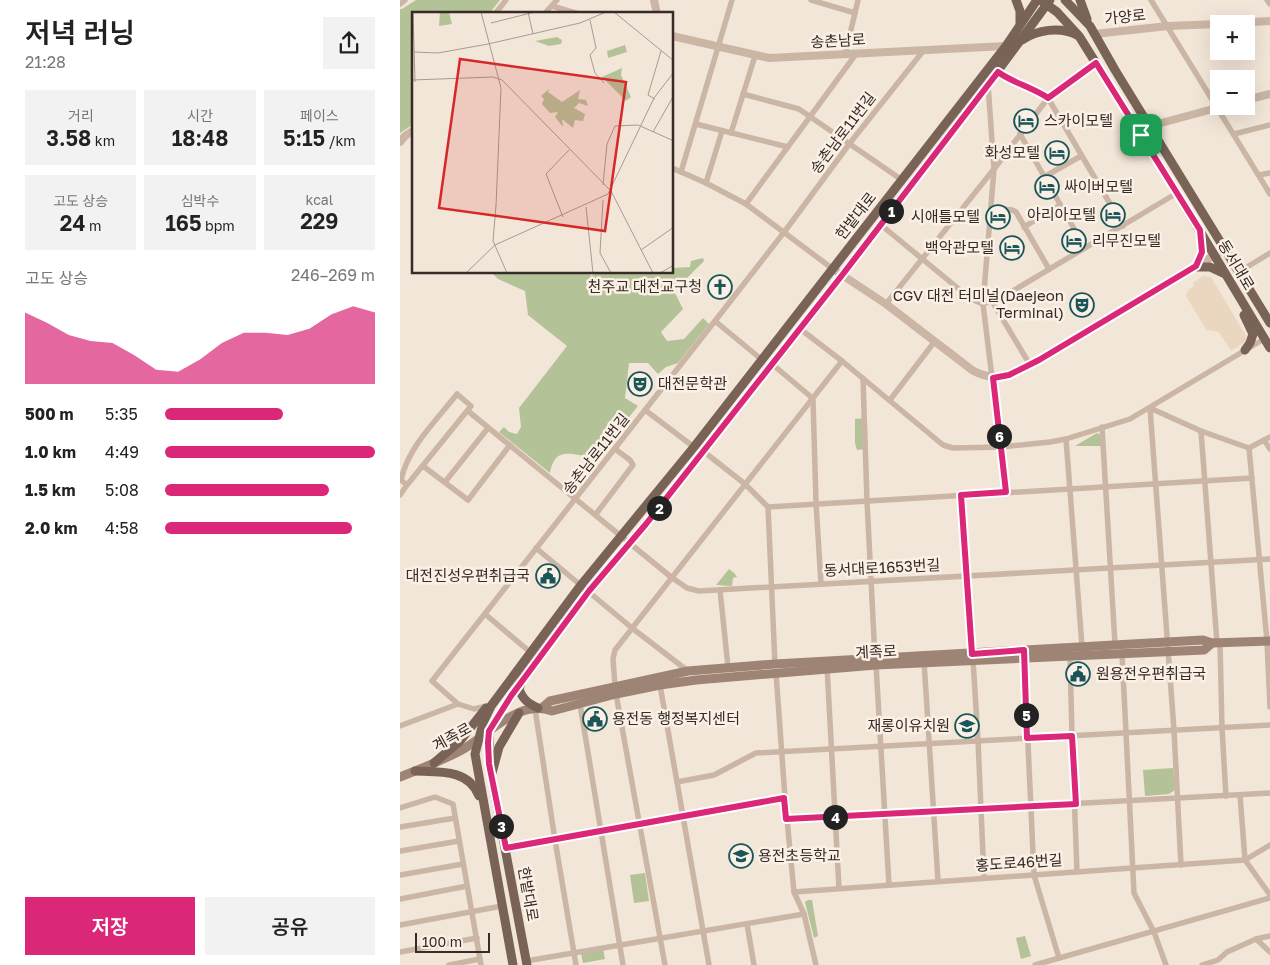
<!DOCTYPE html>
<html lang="ko">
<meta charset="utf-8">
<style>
body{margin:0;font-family:"Golos Text","Noto Sans KR",sans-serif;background:#f2f2f2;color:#222;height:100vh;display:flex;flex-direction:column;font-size:19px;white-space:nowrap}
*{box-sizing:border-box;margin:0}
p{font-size:16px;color:#767676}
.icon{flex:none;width:28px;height:28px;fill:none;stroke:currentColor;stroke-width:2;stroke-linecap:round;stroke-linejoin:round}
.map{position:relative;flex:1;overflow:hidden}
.details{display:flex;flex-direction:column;background:#fff;width:400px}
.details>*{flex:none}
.fabs{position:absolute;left:810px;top:15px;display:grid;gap:10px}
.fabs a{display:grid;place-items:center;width:45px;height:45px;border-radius:0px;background:#fff;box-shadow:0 5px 20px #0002;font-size:25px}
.scale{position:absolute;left:15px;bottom:12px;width:75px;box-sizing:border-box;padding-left:5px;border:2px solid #362b26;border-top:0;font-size:14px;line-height:18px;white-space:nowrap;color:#362b26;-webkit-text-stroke:4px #faf0e5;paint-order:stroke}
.pin{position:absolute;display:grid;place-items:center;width:42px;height:42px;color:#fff;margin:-21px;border-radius:10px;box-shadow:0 2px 8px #0006}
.km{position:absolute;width:25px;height:25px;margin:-12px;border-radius:50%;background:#222;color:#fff;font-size:14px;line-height:25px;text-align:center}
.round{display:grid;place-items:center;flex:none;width:52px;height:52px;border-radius:0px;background:#f2f2f2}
.summary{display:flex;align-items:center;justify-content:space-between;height:85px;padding:0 25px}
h1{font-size:28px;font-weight:600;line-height:38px}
.stats{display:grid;grid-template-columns:repeat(3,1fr);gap:8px;height:85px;padding:5px 25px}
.stats div{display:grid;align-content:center;border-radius:0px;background:#f2f2f2;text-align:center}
.stats b{font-size:21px;font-weight:600}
.stats small{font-size:14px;font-weight:400}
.stats p{font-size:14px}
.chart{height:140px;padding:10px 25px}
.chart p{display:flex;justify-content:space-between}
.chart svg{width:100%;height:90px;margin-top:5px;fill:#db2777;opacity:.7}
.cta{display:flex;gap:10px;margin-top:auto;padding:10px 25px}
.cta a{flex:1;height:58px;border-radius:0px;background:#db2777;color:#fff;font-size:20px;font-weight:600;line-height:58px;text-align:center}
.cta a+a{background:#f2f2f2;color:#222}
ul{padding:0 25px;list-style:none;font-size:16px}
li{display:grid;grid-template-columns:80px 60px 1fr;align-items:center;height:38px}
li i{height:12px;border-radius:6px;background:#db2777}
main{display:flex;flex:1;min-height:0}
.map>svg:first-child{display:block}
</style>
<main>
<section class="details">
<div class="summary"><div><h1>저녁 러닝</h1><p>21:28</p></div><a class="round"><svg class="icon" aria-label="share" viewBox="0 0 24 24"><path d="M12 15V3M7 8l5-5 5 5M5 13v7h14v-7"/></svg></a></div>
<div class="stats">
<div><p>거리</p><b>3.58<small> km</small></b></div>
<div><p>시간</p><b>18:48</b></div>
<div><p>페이스</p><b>5:15<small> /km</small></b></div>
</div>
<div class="stats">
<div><p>고도 상승</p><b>24<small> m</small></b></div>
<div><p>심박수</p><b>165<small> bpm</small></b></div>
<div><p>kcal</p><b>229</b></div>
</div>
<div class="chart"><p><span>고도 상승</span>246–269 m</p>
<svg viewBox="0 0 160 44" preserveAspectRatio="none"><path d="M0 44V9L10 14L20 20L30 23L40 24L50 30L60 37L70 38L80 32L90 24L100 19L110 19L120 20L130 17L140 10L150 6L160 9V44z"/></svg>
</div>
<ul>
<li><b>500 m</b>5:35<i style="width:56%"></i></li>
<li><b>1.0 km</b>4:49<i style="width:100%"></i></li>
<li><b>1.5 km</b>5:08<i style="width:78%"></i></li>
<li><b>2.0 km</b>4:58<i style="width:89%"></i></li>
</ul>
<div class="cta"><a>저장</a><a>공유</a></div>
</section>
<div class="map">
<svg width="870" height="965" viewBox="0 0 870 965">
<rect width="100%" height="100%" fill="#f2e6d8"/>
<!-- green -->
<g fill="#b4c298">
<polygon points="16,0 100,0 89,14 14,14 14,124 0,133 0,9 2,9"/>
<path d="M303 258 304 261 274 291 283 309 261 332 267 341 284 339 303 318 309 324 278 363 266 367 258 374 248 363H229L225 398 238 406 194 460C189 456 186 456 179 455 161 452 154 454 150 473L99 432 104 427 109 432 117 434 121 427 119 408 167 346 128 315 125 291 98 279 92 273 188 272 192 276 194 272H272L273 268 290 267 291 261Z"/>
<polygon points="466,418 466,449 457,450 455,443 455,419"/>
<polygon points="697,433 702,436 702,446 675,446"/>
<polygon points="329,569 334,573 337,577 333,578 332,586 316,585"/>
<polygon points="773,768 775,790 769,794 745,796 743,770"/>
<polygon points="245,873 249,901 234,903 230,875"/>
<polygon points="408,900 412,900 418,936 414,938 405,902"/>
<polygon points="625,936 631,956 621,959 616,938"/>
<polygon points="203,949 205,959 183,963 181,953"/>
</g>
<!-- plaza -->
<polygon fill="#ebd7bf" points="803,276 811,277 846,336 846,341 831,351 819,332 810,330 807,331 786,296 788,290 794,286 793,283"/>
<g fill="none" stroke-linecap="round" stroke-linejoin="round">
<!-- minor -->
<g stroke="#cbb5a4" stroke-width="5.5">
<polyline points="411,0 455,13"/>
<polyline points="751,0 870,194"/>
<polyline points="867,0 870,4"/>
<polyline points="0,4 5,0"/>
<polyline points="152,6 179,14"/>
<polyline points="95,14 106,0"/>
<polyline points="144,14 157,0"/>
<polyline points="445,55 458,0"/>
<path d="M598 72C613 83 632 87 648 98L723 226"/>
<polyline points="588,84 594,169 583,304 606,492"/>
<polyline points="343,94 399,109 502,180"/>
<polyline points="296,124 388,147"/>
<polyline points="331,133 355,56"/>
<polyline points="620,134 685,248"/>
<polyline points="834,134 870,125"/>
<polyline points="272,168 306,183 346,204 433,269"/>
<polyline points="281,172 332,0"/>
<polyline points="859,175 870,173"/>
<polyline points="644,177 681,156"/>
<polyline points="306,183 322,131"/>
<polyline points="346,204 456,54"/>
<polyline points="591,208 612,210 616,212 649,269"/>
<polyline points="481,225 571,299 583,304"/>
<polyline points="624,227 660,205"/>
<polyline points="839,272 870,253"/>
<polyline points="592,301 630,365"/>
<polyline points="486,304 594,169 648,98 696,63"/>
<polyline points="583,304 601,298 777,193"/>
<polyline points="315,321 361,359"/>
<polyline points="399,328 442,361 543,445 553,448 601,447 650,442 666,439 730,419 864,339"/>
<polyline points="372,364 410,396 413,400 416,503 421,584"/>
<polyline points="463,378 467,501 475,658"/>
<polyline points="490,400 535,341"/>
<polyline points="245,410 294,447"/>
<polyline points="68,411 271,577 287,588 299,591 870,559"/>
<polyline points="702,427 715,644"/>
<polyline points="801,431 817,643"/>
<polyline points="666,439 682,646"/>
<polyline points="864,440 870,449"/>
<polyline points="849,448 867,641 870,707"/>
<polyline points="849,448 870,437"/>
<polyline points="303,451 345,484 368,507 852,478"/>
<polyline points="23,466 68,500 110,445"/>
<polyline points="45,482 88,428"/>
<path d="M0 495 7 485 1 480C8 447 36 421 57 394L71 406 7 485"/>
<polyline points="561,495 572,654"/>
<polyline points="368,507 375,664"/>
<polyline points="196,514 233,465 230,460 215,449"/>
<polyline points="136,548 232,628 288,671"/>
<polyline points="320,590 328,667"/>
<polyline points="85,614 130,652"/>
<polyline points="820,643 822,728 826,796"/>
<polyline points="722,653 734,893 754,932 766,965"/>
<polyline points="670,656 672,736 677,872"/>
<polyline points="624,657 634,875 659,958"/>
<polyline points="573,660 578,740 584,878"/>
<polyline points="524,661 538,881"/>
<polyline points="476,665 489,885"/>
<polyline points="427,666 439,888"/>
<polyline points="376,673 385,798 394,892 404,914 416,965"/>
<polyline points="260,685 309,965"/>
<polyline points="215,686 213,659 215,650 442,361"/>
<polyline points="216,694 265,965"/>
<polyline points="58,704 74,709 87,706"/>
<polyline points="180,704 223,965"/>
<polyline points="135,709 155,840 176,965"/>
<polyline points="0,726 58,704 32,681 315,321 385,231 450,143 524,50"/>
<polyline points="277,782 314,775 356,753 870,725"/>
<polyline points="840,795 845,860 870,895"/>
<polyline points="0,808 35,797 53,804 81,965"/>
<polyline points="386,819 870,793"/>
<polyline points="0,827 55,818"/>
<polyline points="106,848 385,798"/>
<polyline points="0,851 59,841"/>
<polyline points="781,865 774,730 750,408 801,431 849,448"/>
<polyline points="0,875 63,864"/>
<polyline points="394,892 845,860 870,845"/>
<polyline points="0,899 67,886"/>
<polyline points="347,924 354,965"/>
<polyline points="0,925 102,906"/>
<polyline points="856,939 870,952"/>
<polyline points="0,952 77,938"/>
<polyline points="126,961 404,914"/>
<polyline points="49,965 80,959"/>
<polyline points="635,965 870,898"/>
<polyline points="802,965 818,960 827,952 856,939 870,936"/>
</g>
<!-- tertiary -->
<g stroke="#cbb5a4" stroke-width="8">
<polyline points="254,0 257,14"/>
<polyline points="819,24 870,21"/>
<polyline points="695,34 768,26 819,24"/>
<polyline points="272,36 369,58 606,46"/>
<polyline points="846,100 870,94"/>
<polyline points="750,126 824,106"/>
<polyline points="0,142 5,136 14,130"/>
<path d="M433 269 486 304 572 370C597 385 616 372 639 360L825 249"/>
</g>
<!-- secondary -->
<g stroke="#9e8475" stroke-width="9">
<polyline points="143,707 150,701 288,671 375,664 803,640 812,643 870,641"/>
<path d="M0 777C20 769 41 761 60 751 88 736 118 698 152 711L216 694 260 685 296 680 476 665 804 650 812 643"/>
</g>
<!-- primary -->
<g stroke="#796256" stroke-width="9">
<polyline points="616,0 620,11 620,24"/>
<polyline points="665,0 690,26 715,70 870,323"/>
<polyline points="680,0 687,19"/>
<polyline points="642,1 657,12 679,36 777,193 870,348"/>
<path d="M622 40C637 30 660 26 677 35"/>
<polyline points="801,236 802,252 796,267 810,267 825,274"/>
<polyline points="844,315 853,334 850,343 845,350"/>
<path d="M121 683 119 689C123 700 128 703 138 708"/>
<polyline points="34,763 60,741 86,708"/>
<path d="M15 771C39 772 69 769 79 796"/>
<polyline points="92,773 99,747 119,713"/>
<polyline points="113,965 75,754 83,723 91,706 181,585 294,447 606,46 637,0"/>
<polyline points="127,965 89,763 89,731 123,678 189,591 246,524 443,274 588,84 650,0"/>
</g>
</g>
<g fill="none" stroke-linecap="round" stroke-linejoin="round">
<!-- route casing -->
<g stroke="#fff" stroke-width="10">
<path id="route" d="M696 63 800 230 802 252 796 266 639 360 609 375 593 378 606 492 561 495 572 654 624 650 627 738 672 736 676 804 386 819 384 798 106 848 89 764 88 743 89 731 111 696 189 591 246 524 443 274 598 72C613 83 632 87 648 98Z"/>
</g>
<!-- route -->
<use href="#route" stroke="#db2777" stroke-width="6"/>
</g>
<!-- icons -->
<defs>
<g id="hotel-ring" transform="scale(1.25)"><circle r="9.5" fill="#faf0e5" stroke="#1a5559" stroke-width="1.5"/><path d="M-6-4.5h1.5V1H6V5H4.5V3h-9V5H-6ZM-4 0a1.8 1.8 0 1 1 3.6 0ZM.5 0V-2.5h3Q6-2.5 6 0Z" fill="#1a5559"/></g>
<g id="church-ring" transform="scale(1.25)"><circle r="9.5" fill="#faf0e5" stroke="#1a5559" stroke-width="1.5"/><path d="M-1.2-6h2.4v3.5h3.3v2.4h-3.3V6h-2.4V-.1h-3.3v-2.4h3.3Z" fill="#1a5559"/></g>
<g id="theatre-ring" transform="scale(1.25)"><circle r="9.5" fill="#faf0e5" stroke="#1a5559" stroke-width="1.5"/><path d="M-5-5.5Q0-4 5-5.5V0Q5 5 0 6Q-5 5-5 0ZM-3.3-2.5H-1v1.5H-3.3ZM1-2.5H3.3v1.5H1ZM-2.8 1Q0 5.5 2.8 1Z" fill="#1a5559"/></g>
<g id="civic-ring" transform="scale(1.25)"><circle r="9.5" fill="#faf0e5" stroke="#1a5559" stroke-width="1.5"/><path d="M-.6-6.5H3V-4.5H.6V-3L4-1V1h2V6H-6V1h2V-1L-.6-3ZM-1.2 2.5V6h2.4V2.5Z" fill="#1a5559"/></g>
<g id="school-ring" transform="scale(1.25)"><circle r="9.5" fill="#faf0e5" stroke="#1a5559" stroke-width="1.5"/><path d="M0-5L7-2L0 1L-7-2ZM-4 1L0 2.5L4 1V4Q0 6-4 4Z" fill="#1a5559"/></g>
</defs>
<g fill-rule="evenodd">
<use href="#hotel-ring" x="626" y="121"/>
<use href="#hotel-ring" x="657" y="153"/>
<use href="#hotel-ring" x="647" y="187"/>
<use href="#hotel-ring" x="713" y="215"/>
<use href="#hotel-ring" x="598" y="217"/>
<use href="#hotel-ring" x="674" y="241"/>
<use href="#hotel-ring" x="612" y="248"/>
<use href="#church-ring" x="320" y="287"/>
<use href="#theatre-ring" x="682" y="305"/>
<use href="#theatre-ring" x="240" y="384"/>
<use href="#civic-ring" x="148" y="576"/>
<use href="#civic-ring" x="678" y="674"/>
<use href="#civic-ring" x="195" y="719"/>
<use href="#school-ring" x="567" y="726"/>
<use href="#school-ring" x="341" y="856"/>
</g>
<g text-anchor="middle" stroke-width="5" stroke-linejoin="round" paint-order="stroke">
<!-- street labels -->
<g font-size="15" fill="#362b26" stroke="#faf0e5">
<text transform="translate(725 17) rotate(-6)" y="5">가양로</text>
<text transform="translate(438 41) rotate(-3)" y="5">송촌남로</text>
<text transform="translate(443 133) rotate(-53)" y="5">송촌남로11번길</text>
<text transform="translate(456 216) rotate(-52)" y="5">한밭대로</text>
<text transform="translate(836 265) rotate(59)" y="5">동서대로</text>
<text transform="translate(196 454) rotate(-52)" y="5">송촌남로11번길</text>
<text transform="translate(482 568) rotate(-3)" y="5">동서대로1653번길</text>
<text transform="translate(476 652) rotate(-3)" y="5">계족로</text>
<text transform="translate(52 737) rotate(-29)" y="5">계족로</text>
<text transform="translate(619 863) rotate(-4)" y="5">홍도로46번길</text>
<text transform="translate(128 894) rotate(80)" y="5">한밭대로</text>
</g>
<!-- poi labels -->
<g font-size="15" fill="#362b26" stroke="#faf0e5" text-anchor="end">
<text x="644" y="126" text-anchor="start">스카이모텔</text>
<text x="640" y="158">화성모텔</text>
<text x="664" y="192" text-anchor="start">싸이버모텔</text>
<text x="696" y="220">아리아모텔</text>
<text x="580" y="222">시애틀모텔</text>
<text x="692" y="246" text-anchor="start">리무진모텔</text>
<text x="594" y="253">백악관모텔</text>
<text x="302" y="292">천주교 대전교구청</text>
<text x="664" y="301">CGV 대전 터미널(Daejeon<tspan x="664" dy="17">Terminal)</tspan></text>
<text x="258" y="389" text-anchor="start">대전문학관</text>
<text x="130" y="581">대전진성우편취급국</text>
<text x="696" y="679" text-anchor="start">원용전우편취급국</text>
<text x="212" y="724" text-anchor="start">용전동 행정복지센터</text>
<text x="550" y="731">재롱이유치원</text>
<text x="358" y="861" text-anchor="start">용전초등학교</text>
</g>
</g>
<!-- overview -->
<g transform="translate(12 12)">
<rect width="261" height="261" fill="#f2e6d8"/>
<path d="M28 0H37L40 12 27 14ZM145 25 150 28 149 32 137 34 123 29ZM213 33 215 40 196 46 195 39ZM210 56 209 63 219 85 214 89 190 65ZM137 77 136 80 150 90 168 78 166 87 174 88 176 94 167 91 162 96 173 102 171 109 163 108 161 116 150 107 151 115 143 105 146 100 138 101 130 92 132 87 129 84Z" fill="#b4c298"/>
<path fill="none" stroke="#a79b91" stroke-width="1" d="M1 0 3 70M69 0 89 76 84 194M116 0 121 22M202 0 262 49M178 8 184 36 178 43 183 61 192 71M79 11 123 0M2 40 26 41 76 32 168 11 194 0M0 68 81 65 90 68 199 179 241 261M243 87 236 83 249 39M241 120 262 83M191 173 195 132 203 114 226 113 262 129M191 188 188 241 199 261M84 193 81 229 95 261M174 195 181 261M151 205 134 162 157 138M229 238 262 215M54 261 83 233 196 182 242 86 262 60M248 261 262 253"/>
<path fill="#d62828" fill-opacity="0.15" stroke="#d62828" stroke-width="2.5" d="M48 47 214 70 193 219 27 196Z"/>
<rect width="261" height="261" fill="none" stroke="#362b26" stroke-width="2.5"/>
</g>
</svg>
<div class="fabs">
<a>+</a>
<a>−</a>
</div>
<div class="scale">100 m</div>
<div class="pin" style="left:741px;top:135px;background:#1e9e55"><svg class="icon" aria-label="arrive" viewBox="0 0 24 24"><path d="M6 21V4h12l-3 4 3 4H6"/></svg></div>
<b class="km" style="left:491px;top:211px">1</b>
<b class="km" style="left:259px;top:508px">2</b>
<b class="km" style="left:101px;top:826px">3</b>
<b class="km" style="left:435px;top:817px">4</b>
<b class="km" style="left:626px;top:715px">5</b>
<b class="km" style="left:599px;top:436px">6</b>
</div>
</main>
